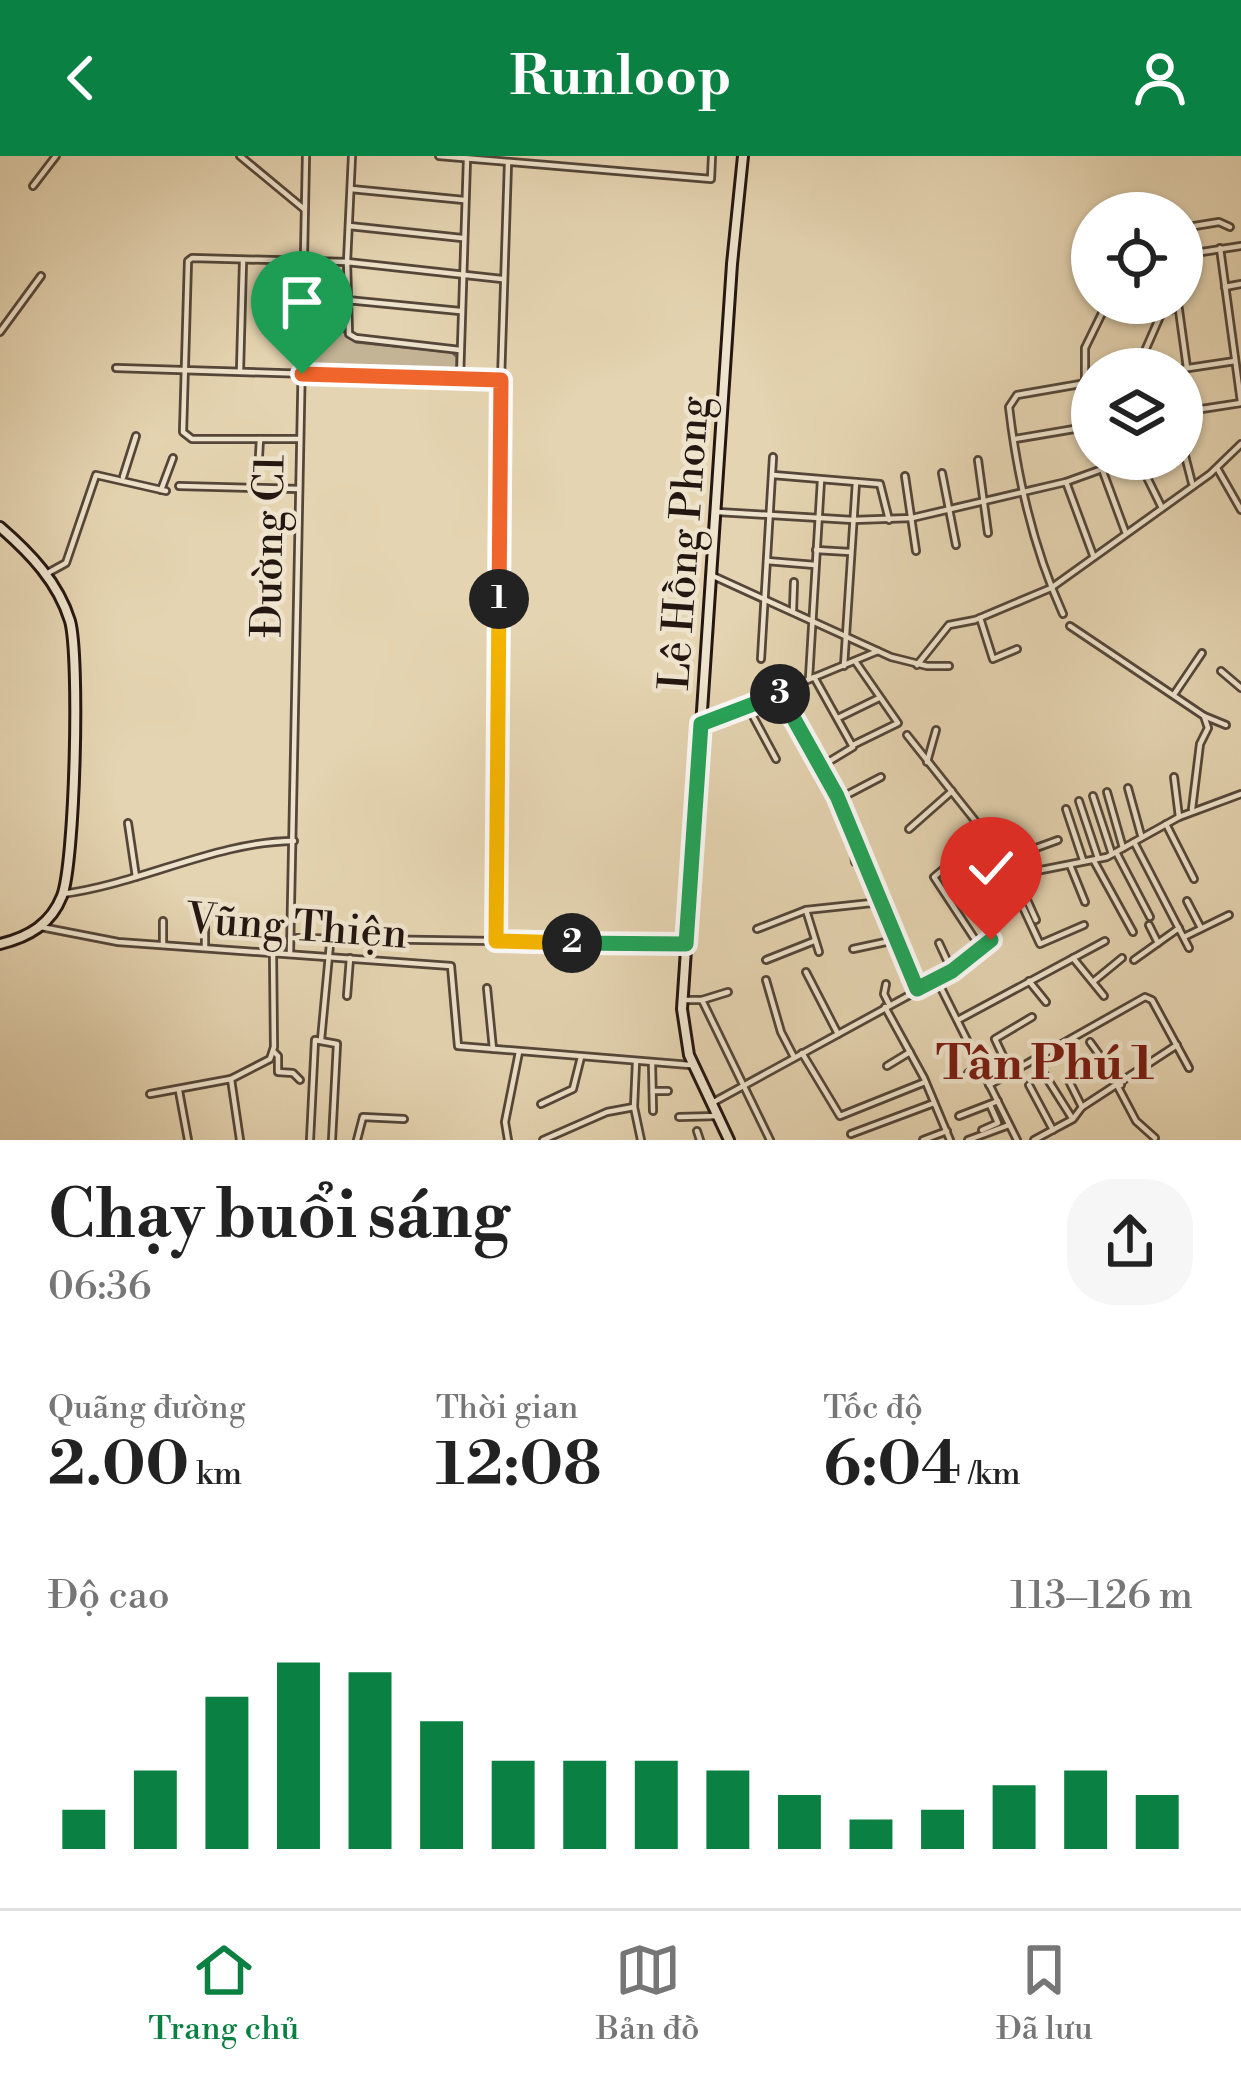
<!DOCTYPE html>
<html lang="vi">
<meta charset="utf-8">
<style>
body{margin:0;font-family:"Libre Bodoni",serif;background:#f6f6f6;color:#222;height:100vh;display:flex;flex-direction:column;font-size:45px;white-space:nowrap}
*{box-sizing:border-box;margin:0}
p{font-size:39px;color:#767676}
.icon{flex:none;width:66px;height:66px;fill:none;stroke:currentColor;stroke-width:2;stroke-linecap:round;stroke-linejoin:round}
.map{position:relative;height:984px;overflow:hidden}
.details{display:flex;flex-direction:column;background:#fff;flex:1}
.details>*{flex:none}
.controls{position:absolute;left:1071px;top:36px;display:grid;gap:24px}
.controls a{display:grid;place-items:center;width:132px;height:132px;border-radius:50%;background:#fff;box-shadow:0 3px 9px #0004;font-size:60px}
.pin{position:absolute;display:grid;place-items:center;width:102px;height:102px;color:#fff;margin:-123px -51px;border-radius:50% 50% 50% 0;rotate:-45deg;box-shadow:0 0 12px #0007}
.pin .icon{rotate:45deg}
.km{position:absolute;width:60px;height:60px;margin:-30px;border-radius:50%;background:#222;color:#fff;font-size:33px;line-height:60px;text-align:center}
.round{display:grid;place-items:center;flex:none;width:126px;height:126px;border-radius:48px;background:#f6f6f6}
.overview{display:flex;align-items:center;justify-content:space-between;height:204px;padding:0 48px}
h1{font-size:66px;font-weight:700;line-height:90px}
.stats{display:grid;grid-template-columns:repeat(3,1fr);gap:18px;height:204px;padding:12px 48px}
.stats div{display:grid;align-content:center}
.stats b{font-size:60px;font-weight:700}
.stats small{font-size:33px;font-weight:400}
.stats p{font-size:33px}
.chart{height:336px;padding:24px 48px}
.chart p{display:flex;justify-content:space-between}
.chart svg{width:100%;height:216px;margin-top:12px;stroke:#0b8043;stroke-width:6}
header{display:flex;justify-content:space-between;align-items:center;height:156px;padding:0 48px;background:#0b8043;color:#fff;font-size:54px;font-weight:700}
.dock{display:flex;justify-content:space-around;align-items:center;height:168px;border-top:3px solid #e0e0e0;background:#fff;font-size:33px;color:#767676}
.dock a{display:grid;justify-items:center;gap:6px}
.dock .active{color:#0b8043}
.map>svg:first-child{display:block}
</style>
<header><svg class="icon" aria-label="back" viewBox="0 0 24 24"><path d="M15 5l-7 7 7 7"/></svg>Runloop<svg class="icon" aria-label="person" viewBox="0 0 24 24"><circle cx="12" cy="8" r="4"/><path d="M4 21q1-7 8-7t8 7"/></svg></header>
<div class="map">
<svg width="1241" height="984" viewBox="0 0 1241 984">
<rect width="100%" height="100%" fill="#e5d4b1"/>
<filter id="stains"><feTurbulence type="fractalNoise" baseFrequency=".00167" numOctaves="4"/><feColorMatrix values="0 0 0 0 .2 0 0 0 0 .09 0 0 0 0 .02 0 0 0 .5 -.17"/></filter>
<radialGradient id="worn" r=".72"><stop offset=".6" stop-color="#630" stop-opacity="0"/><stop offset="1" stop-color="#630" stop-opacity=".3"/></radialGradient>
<!-- green -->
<polygon fill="#c4b496" stroke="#746554" stroke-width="3" points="326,153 343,153 343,175 356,186 452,196 457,201 457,210 450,218 307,213 308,177 325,177"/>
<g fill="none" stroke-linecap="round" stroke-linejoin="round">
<!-- street casing -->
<g stroke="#544639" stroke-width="10">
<g id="street">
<polyline points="240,0 304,53"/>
<polyline points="439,0 711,23 712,0"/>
<polyline points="33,30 56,0"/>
<polyline points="351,33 464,44"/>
<polyline points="349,70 462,82"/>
<polyline points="1182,72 1219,66 1230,71"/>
<polyline points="1220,92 1241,246"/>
<polyline points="1182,99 1241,90"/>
<polyline points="1225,131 1241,128"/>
<polyline points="347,144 460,155"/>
<polyline points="1178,147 1187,212"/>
<polyline points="0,176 41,120"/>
<polyline points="460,194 356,182 349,178 347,106 502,123"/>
<polyline points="116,212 500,224"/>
<polyline points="1137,213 1162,156 1178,152"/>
<polyline points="1182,213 1235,205"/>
<polyline points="240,214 243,106"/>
<polyline points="460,222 467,3"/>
<polyline points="1085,226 1085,192 1107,147"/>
<polyline points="1182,256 1241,247"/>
<polyline points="299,283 192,283 183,276 188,105 192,102 347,106 352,0"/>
<polyline points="1015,283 1092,270"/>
<polyline points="1183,292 1192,327"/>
<polyline points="259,300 260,283"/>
<polyline points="1138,303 1162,352"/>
<polyline points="978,304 988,377"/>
<polyline points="1217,312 1241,354"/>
<polyline points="1102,313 1125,375"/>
<polyline points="942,317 956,389"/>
<polyline points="773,319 880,328 889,364"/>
<polyline points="905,320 916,395"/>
<polyline points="123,321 136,280"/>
<polyline points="1066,326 1093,399"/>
<polyline points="179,330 299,333"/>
<polyline points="161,334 173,302"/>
<polyline points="718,356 853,364 912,362 1066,326 1130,303"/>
<polyline points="816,394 850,396"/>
<polyline points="767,405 815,409"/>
<polyline points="46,418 66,407 96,319 166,335"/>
<polyline points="711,419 891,501 927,510 949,510"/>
<polyline points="793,454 794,426"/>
<path d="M1063 458C1034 394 1017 320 1009 251L1017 239 1092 226"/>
<polyline points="980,462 993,503 1017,493"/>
<polyline points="1070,470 1204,560 1208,572 1200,588 1192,653"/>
<polyline points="761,503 773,301"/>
<polyline points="917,509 949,469 975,464 1051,432 1210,318 1241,288"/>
<polyline points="844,510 856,326"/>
<polyline points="1221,515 1241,532"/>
<polyline points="814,521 853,591 820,611"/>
<polyline points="809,522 821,324"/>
<polyline points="1175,537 1202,497"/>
<polyline points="780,538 837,640 916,831"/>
<polyline points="748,551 776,603"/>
<polyline points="1204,560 1226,569"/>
<polyline points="838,562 879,542"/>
<polyline points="701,568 878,495"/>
<polyline points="907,579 1019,720"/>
<polyline points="853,589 898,567 855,505"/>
<polyline points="927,606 936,574"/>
<polyline points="1174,621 1179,661"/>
<polyline points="1128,632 1141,679"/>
<polyline points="1107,636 1123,692"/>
<polyline points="1093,640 1112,698"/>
<polyline points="839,643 881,621"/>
<polyline points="1079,645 1098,702"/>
<polyline points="1066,653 1083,704"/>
<polyline points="128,667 136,721"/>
<polyline points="1166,668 1194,723"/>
<polyline points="909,673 952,635"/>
<polyline points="1018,680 1033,715"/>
<polyline points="1134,686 1189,792"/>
<polyline points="858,688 854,697 855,706 869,710"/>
<polyline points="1025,696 1058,684"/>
<polyline points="1116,696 1150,761"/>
<polyline points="963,697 934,721 982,794"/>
<polyline points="1094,705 1133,776"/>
<polyline points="1070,709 1085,746"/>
<polyline points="1019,726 1036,764"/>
<polyline points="1015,734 1040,788 1084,769"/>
<path d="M62 738C140 728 218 685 294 685"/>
<polyline points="1187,745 1201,772"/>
<polyline points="1149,769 1158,787"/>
<polyline points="41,771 118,786 451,810 458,890 690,909"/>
<polyline points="757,773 806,754"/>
<polyline points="1184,781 1229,759"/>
<polyline points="293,782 686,788"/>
<polyline points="497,785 501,224 508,7"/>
<polyline points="939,787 952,815"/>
<polyline points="163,789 163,765"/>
<polyline points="205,792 205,768"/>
<polyline points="853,793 895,784"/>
<polyline points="819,796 806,754 881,746"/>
<polyline points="290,798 306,0"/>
<polyline points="1073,802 1104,840"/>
<polyline points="766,804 814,785"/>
<polyline points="1134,804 1179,772"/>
<polyline points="806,816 838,878"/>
<polyline points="766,824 781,876 794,901"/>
<polyline points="937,824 1017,984"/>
<polyline points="1029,825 1046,846"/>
<polyline points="1094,825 1122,802"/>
<polyline points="886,828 884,838 889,848"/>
<polyline points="487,832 493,893"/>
<polyline points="347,840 350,802"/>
<polyline points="682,844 702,844 728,836"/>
<polyline points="702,844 770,984"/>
<polyline points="885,851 924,922 950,984"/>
<polyline points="958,864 1105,785"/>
<polyline points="321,884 330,788"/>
<polyline points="1090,886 1121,929"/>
<polyline points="274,896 278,900 278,916 293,917 300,924"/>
<polyline points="802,897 840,960 925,926"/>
<polyline points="636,906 634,951 641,984"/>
<polyline points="652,907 653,955"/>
<polyline points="887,910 910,896"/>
<polyline points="1043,916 1072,962"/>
<polyline points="968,917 980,911"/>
<polyline points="1011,917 995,883 1032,861"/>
<polyline points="231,923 240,984"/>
<polyline points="1068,923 1082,951"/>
<polyline points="989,929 1145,841 1152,844 1189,912"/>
<polyline points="1029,929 1053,974"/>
<polyline points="1118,931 1136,965 1155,982"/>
<polyline points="179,935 188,984"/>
<polyline points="653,935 668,935"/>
<polyline points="150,938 231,923 270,903 274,891 273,798"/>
<polyline points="712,947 937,824 982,794 1026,717 1107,701 1179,661 1241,638"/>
<polyline points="541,948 573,933 581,901"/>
<polyline points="959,960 998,945"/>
<polyline points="679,961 718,960"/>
<polyline points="982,974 998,967 990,949"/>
<polyline points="697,975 700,984"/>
<polyline points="851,978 934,947"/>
<polyline points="310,984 315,884 337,888 332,984"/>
<polyline points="357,984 363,961 404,963"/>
<polyline points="508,984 505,966 519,896"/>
<polyline points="543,984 607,956 634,951"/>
<polyline points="923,984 947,975"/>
<polyline points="968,984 1009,969"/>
<polyline points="1034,984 1073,963 1082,951 1177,889"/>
</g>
</g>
<!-- secondary casing -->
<g stroke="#241611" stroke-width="14">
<g id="secondary">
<path d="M0 371C30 397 58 426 70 465 80 501 75 706 62 740 51 768 29 781 0 788"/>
<polyline points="729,984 689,899 682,853 732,108 743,0"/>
</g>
</g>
<!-- street -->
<use href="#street" stroke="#eee3cc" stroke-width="4.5"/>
<!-- secondary -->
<use href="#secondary" stroke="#eee3cc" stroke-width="8"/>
</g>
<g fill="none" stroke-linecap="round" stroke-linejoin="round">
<!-- split-1 casing -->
<g stroke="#fff" stroke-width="24">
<polyline id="split-1" points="302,218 501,224 499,443"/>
</g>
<!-- split-2 casing -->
<g stroke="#fff" stroke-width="24">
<polyline id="split-2" points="499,443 496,785 572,787"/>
</g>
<!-- split-3 casing -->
<g stroke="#fff" stroke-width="24">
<polyline id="split-3" points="572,787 686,788 701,568 780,538"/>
</g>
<!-- split-4 casing -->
<g stroke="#fff" stroke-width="24">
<polyline id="split-4" points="780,538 837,640 917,833 952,815 991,784"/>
</g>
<!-- split-1 -->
<use href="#split-1" stroke="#f0652b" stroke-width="15"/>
<!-- split-2 -->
<use href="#split-2" stroke="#f5b400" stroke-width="15"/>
<!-- split-3 -->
<use href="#split-3" stroke="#22a559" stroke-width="15"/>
<!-- split-4 -->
<use href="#split-4" stroke="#22a559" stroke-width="15"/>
</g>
<g text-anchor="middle" stroke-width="9" stroke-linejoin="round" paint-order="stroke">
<!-- street labels -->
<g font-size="42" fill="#241611" stroke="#eee3cc">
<text transform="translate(683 387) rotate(-86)" y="15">Lê Hồng Phong</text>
<text transform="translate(267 390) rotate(-89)" y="15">Đường C1</text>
<text transform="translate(297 769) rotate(4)" y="15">Vũng Thiện</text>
</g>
<!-- quarter labels -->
<g font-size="48" font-weight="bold" fill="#7a1f14" stroke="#eee3cc">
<text x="1045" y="923">Tân Phú 1</text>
</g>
</g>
<rect width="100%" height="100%" filter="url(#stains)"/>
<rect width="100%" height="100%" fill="url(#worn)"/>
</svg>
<div class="controls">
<a><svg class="icon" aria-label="locate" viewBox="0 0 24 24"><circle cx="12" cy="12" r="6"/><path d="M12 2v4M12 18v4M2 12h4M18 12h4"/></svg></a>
<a><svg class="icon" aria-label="layers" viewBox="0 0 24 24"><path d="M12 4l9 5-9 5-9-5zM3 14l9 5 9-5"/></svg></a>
</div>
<div class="pin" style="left:302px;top:218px;background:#1e9e55"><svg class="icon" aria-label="arrive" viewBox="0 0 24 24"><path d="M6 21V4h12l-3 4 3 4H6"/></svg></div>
<div class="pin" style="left:991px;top:784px;background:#d93025"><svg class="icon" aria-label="check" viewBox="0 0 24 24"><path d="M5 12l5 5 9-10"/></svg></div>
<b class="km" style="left:499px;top:443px">1</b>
<b class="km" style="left:572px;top:787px">2</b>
<b class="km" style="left:780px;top:538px">3</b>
</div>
<section class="details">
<div class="overview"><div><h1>Chạy buổi sáng</h1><p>06:36</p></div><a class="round"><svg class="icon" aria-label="share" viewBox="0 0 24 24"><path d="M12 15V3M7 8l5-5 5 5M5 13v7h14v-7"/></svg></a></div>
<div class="stats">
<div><p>Quãng đường</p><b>2.00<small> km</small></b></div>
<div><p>Thời gian</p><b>12:08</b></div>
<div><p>Tốc độ</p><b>6:04<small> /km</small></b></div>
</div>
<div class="chart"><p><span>Độ cao</span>113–126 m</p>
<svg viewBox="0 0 160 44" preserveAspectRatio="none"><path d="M5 44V36M15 44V28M25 44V13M35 44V6M45 44V8M55 44V18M65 44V26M75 44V26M85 44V26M95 44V28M105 44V33M115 44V38M125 44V36M135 44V31M145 44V28M155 44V33"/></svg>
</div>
</section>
<nav class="dock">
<a class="active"><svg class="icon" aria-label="home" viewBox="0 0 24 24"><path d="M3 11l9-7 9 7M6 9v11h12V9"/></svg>Trang chủ</a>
<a><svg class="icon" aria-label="map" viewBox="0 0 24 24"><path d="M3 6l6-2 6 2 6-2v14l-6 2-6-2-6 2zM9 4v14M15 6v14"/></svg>Bản đồ</a>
<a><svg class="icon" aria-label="saved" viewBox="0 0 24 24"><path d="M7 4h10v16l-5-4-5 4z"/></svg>Đã lưu</a>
</nav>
